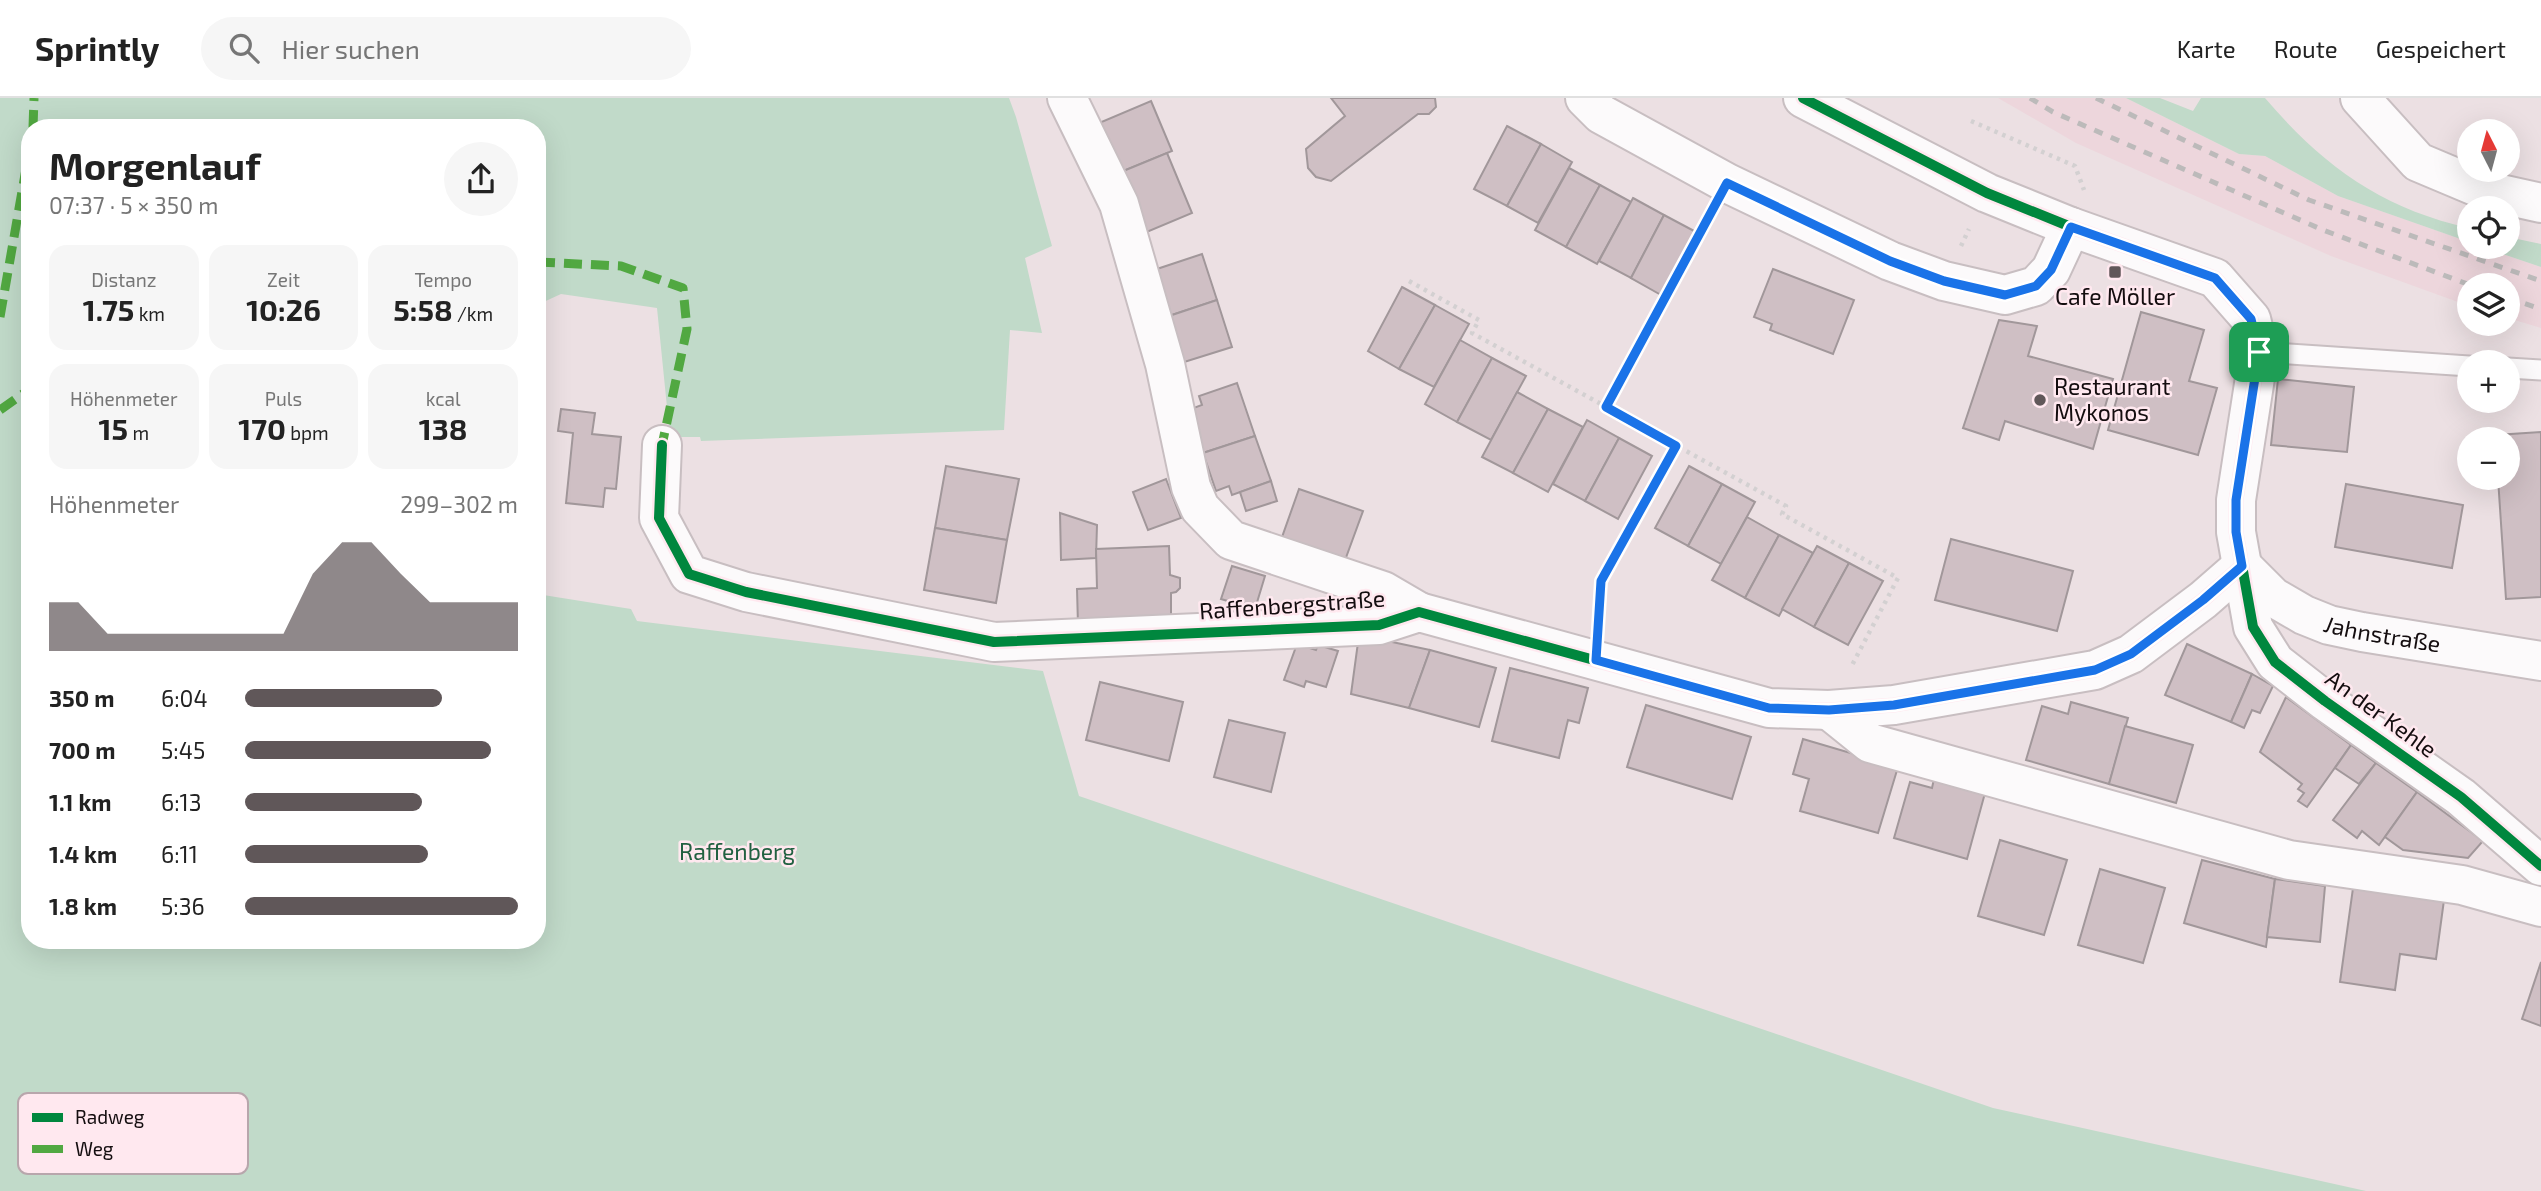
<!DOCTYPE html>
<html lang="de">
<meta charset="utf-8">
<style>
body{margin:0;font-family:"Exo 2",sans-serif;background:#f6f6f6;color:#222;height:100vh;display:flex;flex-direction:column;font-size:26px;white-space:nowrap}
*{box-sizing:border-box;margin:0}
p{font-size:23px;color:#767676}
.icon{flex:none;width:38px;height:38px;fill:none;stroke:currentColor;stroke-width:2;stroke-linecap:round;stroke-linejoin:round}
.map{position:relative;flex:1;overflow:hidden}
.panel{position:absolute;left:21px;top:21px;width:525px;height:830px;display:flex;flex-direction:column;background:#fff;border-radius:28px;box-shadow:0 7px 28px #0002}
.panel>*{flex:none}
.needle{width:46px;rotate:354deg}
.buttons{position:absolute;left:2457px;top:21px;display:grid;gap:14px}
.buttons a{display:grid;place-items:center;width:63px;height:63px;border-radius:50%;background:#fff;box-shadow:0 7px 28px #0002;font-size:35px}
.pin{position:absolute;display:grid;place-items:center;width:60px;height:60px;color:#fff;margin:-30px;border-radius:14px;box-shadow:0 4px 10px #0006}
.round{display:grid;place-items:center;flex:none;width:74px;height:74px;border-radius:37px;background:#f6f6f6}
.summary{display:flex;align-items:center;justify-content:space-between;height:119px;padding:0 28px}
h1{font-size:38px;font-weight:700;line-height:52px}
.stats{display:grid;grid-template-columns:repeat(3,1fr);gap:10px;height:119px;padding:7px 28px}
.stats div{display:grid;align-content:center;border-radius:18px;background:#f6f6f6;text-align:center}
.stats b{font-size:30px;font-weight:700}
.stats small{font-size:19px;font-weight:400}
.stats p{font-size:19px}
.chart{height:196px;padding:14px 28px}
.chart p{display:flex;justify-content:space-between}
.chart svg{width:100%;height:126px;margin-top:7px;fill:#605759;opacity:.7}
ul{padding:0 28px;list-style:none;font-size:23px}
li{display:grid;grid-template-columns:112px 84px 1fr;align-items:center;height:52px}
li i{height:18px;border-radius:9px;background:#605759}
header{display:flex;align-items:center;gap:42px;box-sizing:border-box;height:98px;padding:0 35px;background:#fff;border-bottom:2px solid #e0e0e0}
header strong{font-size:33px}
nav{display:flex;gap:38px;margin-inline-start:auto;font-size:24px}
.search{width:490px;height:63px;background:#f6f6f6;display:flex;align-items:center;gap:18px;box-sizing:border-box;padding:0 24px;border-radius:38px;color:#767676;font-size:26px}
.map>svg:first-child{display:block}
</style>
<header>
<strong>Sprintly</strong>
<div class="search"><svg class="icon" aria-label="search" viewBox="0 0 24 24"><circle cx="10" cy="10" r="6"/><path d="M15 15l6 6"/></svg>Hier suchen</div>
<nav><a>Karte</a><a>Route</a><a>Gespeichert</a></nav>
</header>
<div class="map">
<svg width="2541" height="1093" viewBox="0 0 2541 1093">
<rect width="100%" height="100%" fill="#ece0e3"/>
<!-- built -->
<polygon fill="#edd6dc" points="1998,0 2126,0 2239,56 2265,58 2338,98 2469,144 2469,149 2482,149 2541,169 2541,230 2508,220 2508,187 2469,187 2469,208 2331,158 2076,45"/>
<!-- green -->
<g fill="#c1dac9">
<polygon points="0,0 1009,0 1016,19 1052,148 1025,160 1042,235 1010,232 1004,332 701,343 700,339 670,339 657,210 561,196 537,207 537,30 30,30 30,842 537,842 537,496 631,511 637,523 1043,573 1079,698 1993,1010 2366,1093 0,1093"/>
<path d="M2126 0H2160L2193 13 2201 0H2265C2323 68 2381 110 2469 130V144L2338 98 2265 58 2239 56Z"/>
<polygon points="2508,139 2541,146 2541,169 2482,149 2508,149"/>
</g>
<!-- building -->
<g fill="#cfbfc4" stroke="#a1979a" stroke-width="2">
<polygon points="1331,0 1435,0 1436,9 1429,16 1418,16 1331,83 1316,79 1308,70 1306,51 1345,18"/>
<polygon points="1151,3 1172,53 1116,76 1092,28"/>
<polygon points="1507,28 1541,46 1507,108 1474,91"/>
<polygon points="1541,46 1572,64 1538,125 1507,108"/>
<polygon points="1167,55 1192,115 1142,136 1116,76"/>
<polygon points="1569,70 1600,87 1566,149 1535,132"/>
<polygon points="1600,87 1631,104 1597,166 1566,149"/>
<polygon points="1633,100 1664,117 1631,180 1599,163"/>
<polygon points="1664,117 1696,134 1661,197 1631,180"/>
<polygon points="1202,156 1217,202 1166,219 1151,173"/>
<polygon points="1773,171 1854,202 1833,256 1770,232 1772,226 1754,219"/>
<polygon points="1402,189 1435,207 1399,271 1368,253"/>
<polygon points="1217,202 1232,249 1181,265 1166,219"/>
<polygon points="1435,207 1469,226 1434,289 1399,271"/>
<polygon points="2141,214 2204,232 2189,283 2217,290 2198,357 2108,332"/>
<polygon points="1999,222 2037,228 2028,258 2113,281 2093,351 2005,323 1999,342 1963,330"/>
<polygon points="1460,242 1492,260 1457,324 1425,306"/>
<polygon points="1492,260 1526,278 1491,342 1457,324"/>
<polygon points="2278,281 2354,289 2347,354 2271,347"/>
<polygon points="1237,285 1255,338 1203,355 1188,312 1202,307 1199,298"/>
<polygon points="1517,294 1548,311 1513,375 1482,359"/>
<polygon points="561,311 595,315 592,336 621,339 616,391 605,390 603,409 566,405 573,335 558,333"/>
<polygon points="1548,311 1583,329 1548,394 1513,375"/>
<polygon points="1587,322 1619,340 1585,403 1553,386"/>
<polygon points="2541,334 2541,499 2506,501 2498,380 2508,380 2508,341 2496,341 2496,337"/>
<polygon points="1255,338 1271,383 1232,397 1229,388 1216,393 1203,355"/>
<polygon points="1619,340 1652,358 1618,421 1585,403"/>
<polygon points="946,368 1019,381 1007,442 935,430"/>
<polygon points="1689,368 1722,386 1688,448 1655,430"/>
<polygon points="1166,381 1181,420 1148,432 1133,394"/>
<polygon points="1271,383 1277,403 1246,413 1240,394"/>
<polygon points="1722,386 1755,404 1721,466 1688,448"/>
<polygon points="2346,386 2463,407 2452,470 2335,449"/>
<polygon points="1299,391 1363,413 1344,465 1281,442"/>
<polygon points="1060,415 1097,427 1096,460 1061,462"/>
<polygon points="1747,419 1779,437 1745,500 1712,482"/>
<polygon points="935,430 1007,442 996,505 924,492"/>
<polygon points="1779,437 1813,455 1779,518 1745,500"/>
<polygon points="1951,441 2073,473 2057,533 1935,502"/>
<polygon points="1169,448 1170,477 1180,480 1180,490 1176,494 1171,495 1171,521 1078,527 1077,491 1097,490 1096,451"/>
<polygon points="1817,448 1849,465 1814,529 1782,511"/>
<polygon points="1849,465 1883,483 1848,547 1814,529"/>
<polygon points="1232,468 1265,478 1255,511 1221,501"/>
<polygon points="1359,537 1430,552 1409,610 1351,596"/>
<polygon points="1297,546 1316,552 1318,547 1338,553 1326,589 1306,583 1304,589 1284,582"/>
<polygon points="2187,546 2252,576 2231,624 2165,597"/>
<polygon points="1430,552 1496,570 1479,629 1409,610"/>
<polygon points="1510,570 1588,590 1579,625 1568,622 1559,660 1492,643"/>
<polygon points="2252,576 2273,588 2260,615 2252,612 2244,630 2231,624"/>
<polygon points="1100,584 1183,604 1169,663 1086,642"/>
<polygon points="2286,599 2351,647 2307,709 2298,703 2304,695 2298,691 2302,686 2260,654"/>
<polygon points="2071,604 2128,620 2109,686 2026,662 2042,608 2068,616"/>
<polygon points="1646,607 1751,639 1732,701 1627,669"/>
<polygon points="1229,622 1285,635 1271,694 1214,679"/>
<polygon points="2125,628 2193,647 2176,705 2109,686"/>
<polygon points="1803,641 1898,669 1878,735 1800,713 1809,681 1793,676"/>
<polygon points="2351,647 2376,665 2359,686 2335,670"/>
<polygon points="2376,665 2417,694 2379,747 2362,733 2357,740 2333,722"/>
<polygon points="1934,681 1985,695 1967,761 1894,740 1910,684 1932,690"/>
<polygon points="2417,694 2483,743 2468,760 2403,752 2385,739"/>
<polygon points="2000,742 2067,762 2044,837 1978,818"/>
<polygon points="2202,762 2275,781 2266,849 2184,825"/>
<polygon points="2100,771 2165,790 2143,865 2078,847"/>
<polygon points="2275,781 2325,788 2320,844 2267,839"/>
<polygon points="2353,790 2444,802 2436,861 2400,856 2395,892 2340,884"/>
<polygon points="2541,864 2541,928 2522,921"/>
</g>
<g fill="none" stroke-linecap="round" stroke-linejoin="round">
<!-- lane casing -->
<g stroke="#c8bec1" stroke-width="23">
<g id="lane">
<polyline points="2259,254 2469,268"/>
<polyline points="2508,270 2541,272"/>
</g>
</g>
<!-- street casing -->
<g stroke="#c8bec1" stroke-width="42">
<g id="street">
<polyline points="1067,0 1119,106 1165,266 1191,389 1200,410 1231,442 1383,493 1419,514"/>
<polyline points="1585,0 1601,16 1727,85 1890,163 1944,183 2005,197 2036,188 2051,172 2071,129"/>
<polyline points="1803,0 1987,95 2071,129 2215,180 2251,221 2259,254 2236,402 2236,434 2253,529 2275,564 2325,603 2461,699 2541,768"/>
<polyline points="2360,0 2418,64 2487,93 2541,105"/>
<polyline points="662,347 659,420 689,476 746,494 994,544 1379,527 1419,514 1769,610 1829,612 1894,607 2095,572 2131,556 2203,502 2242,468"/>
<path id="s1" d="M2242 468 2273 499 2304 517 2329 527 2362 534 2541 563"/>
<polyline points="1829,612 1870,645 2289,762 2462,787 2541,809"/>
</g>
</g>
<!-- path -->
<g stroke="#d3d0d1" stroke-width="4.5" stroke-dasharray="3.5 5" stroke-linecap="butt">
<polyline points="1971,23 2075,68 2084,92"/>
<polyline points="1961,148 1969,131"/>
<polyline points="1409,183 1479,222 1472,235 1786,408 1782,416 1898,480 1851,569"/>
<polyline points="1606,309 1709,119"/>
<polyline points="1599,524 1601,483 1676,348"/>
</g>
<!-- lane -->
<use href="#lane" stroke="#fcfafb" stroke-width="19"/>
<!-- street -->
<use href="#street" stroke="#fcfafb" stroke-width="38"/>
<!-- rail -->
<g stroke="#bcbaba" stroke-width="5" stroke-dasharray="9 9" stroke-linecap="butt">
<polyline points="2030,0 2053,14 2323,132 2470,187"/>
<polyline points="2096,0 2309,102 2541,183"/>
<polyline points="2508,200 2541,211"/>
</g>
<!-- quiet -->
<g stroke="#51a841" stroke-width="9" stroke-dasharray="18 9" stroke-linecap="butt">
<polyline points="33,30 34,0"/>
<polyline points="537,164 621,168 683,190 687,231 662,347"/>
<polyline points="0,219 30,48"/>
<polyline points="0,312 30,291"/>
</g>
<!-- cycleway casing -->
<g stroke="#ffe8ef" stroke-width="15">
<g id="cycleway">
<polyline points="1803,0 1987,95 2071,129 2215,180 2251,221 2259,254 2236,402 2236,434 2253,529 2275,564 2325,603 2461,699 2541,768"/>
<polyline points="662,347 659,420 689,476 746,494 994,544 1379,527 1419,514 1769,610 1829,612 1894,607 2095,572 2131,556 2203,502 2242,468"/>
</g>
</g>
<!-- cycleway -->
<use href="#cycleway" stroke="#00873e" stroke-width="10"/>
</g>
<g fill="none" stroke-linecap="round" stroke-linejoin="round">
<!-- route casing -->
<g stroke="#fff" stroke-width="14">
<polygon id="route" points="1727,85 1890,163 1944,183 2005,197 2036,188 2051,172 2071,129 2215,180 2251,221 2259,254 2236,402 2236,434 2242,468 2203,502 2131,556 2095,572 1894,607 1829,612 1769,610 1596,562 1601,483 1676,348 1606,309"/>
</g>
<!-- route -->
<use href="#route" stroke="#1a73e8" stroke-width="9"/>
</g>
<!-- markers -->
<g fill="#605759" stroke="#ffe8ef" stroke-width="2.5">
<rect x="2108" y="167" width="14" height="14" rx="3.5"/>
<circle cx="2040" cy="302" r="7"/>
</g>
<g text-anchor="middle" stroke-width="5" stroke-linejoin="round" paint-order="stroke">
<!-- poi labels -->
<g font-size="23" fill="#140d0f" stroke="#ffe8ef">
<text x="2115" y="207">Cafe Möller</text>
<text x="2054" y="297" text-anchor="start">Restaurant<tspan x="2054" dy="26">Mykonos</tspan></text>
</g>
<!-- street labels -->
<g font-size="23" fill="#140d0f" stroke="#ffe8ef">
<text transform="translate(1292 507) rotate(-4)" y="8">Raffenbergstraße</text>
<text dy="8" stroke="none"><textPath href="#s1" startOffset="161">Jahnstraße</textPath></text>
<text transform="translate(2381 616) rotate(36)" y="8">An der Kehle</text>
</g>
<!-- park labels -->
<g font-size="23" fill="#216141" stroke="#ffe8ef">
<text x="737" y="762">Raffenberg</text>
</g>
</g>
<!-- legend -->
<rect x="18" y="995" width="230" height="81" rx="10" fill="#ffe8ef" stroke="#b8a6ac" stroke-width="2"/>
<rect x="32" y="1015" width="31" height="9" fill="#00873e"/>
<rect x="32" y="1047" width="31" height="8" fill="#51a841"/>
<g font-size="19" fill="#140d0f">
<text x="75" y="1026">Radweg</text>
<text x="75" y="1058">Weg</text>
</g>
</svg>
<div class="buttons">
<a><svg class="needle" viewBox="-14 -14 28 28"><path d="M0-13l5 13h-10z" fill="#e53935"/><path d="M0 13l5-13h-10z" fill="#767676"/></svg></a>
<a><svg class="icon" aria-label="locate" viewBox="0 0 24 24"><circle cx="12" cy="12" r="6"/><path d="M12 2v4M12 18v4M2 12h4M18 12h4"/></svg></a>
<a><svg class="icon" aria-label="layers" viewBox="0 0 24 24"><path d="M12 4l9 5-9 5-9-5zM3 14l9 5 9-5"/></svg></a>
<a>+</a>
<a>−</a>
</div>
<div class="pin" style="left:2259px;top:254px;background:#1e9e55"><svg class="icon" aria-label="arrive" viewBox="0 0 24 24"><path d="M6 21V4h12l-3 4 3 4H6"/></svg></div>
<section class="panel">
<div class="summary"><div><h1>Morgenlauf</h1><p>07:37 · 5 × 350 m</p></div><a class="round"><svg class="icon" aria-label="share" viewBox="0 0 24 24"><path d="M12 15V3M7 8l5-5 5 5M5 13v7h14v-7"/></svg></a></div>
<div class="stats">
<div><p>Distanz</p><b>1.75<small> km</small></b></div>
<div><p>Zeit</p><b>10:26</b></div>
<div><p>Tempo</p><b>5:58<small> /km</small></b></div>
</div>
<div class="stats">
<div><p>Höhenmeter</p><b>15<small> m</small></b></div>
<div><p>Puls</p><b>170<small> bpm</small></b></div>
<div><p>kcal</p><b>138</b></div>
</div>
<div class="chart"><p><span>Höhenmeter</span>299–302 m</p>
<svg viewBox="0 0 160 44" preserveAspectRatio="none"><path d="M0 44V27L10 27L20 38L30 38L40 38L50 38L60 38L70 38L80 38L90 17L100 6L110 6L120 17L130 27L140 27L150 27L160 27V44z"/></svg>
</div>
<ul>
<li><b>350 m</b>6:04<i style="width:72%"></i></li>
<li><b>700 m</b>5:45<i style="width:90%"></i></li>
<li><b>1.1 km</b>6:13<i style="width:65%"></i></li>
<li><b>1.4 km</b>6:11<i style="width:67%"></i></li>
<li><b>1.8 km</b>5:36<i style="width:100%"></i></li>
</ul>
</section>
</div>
